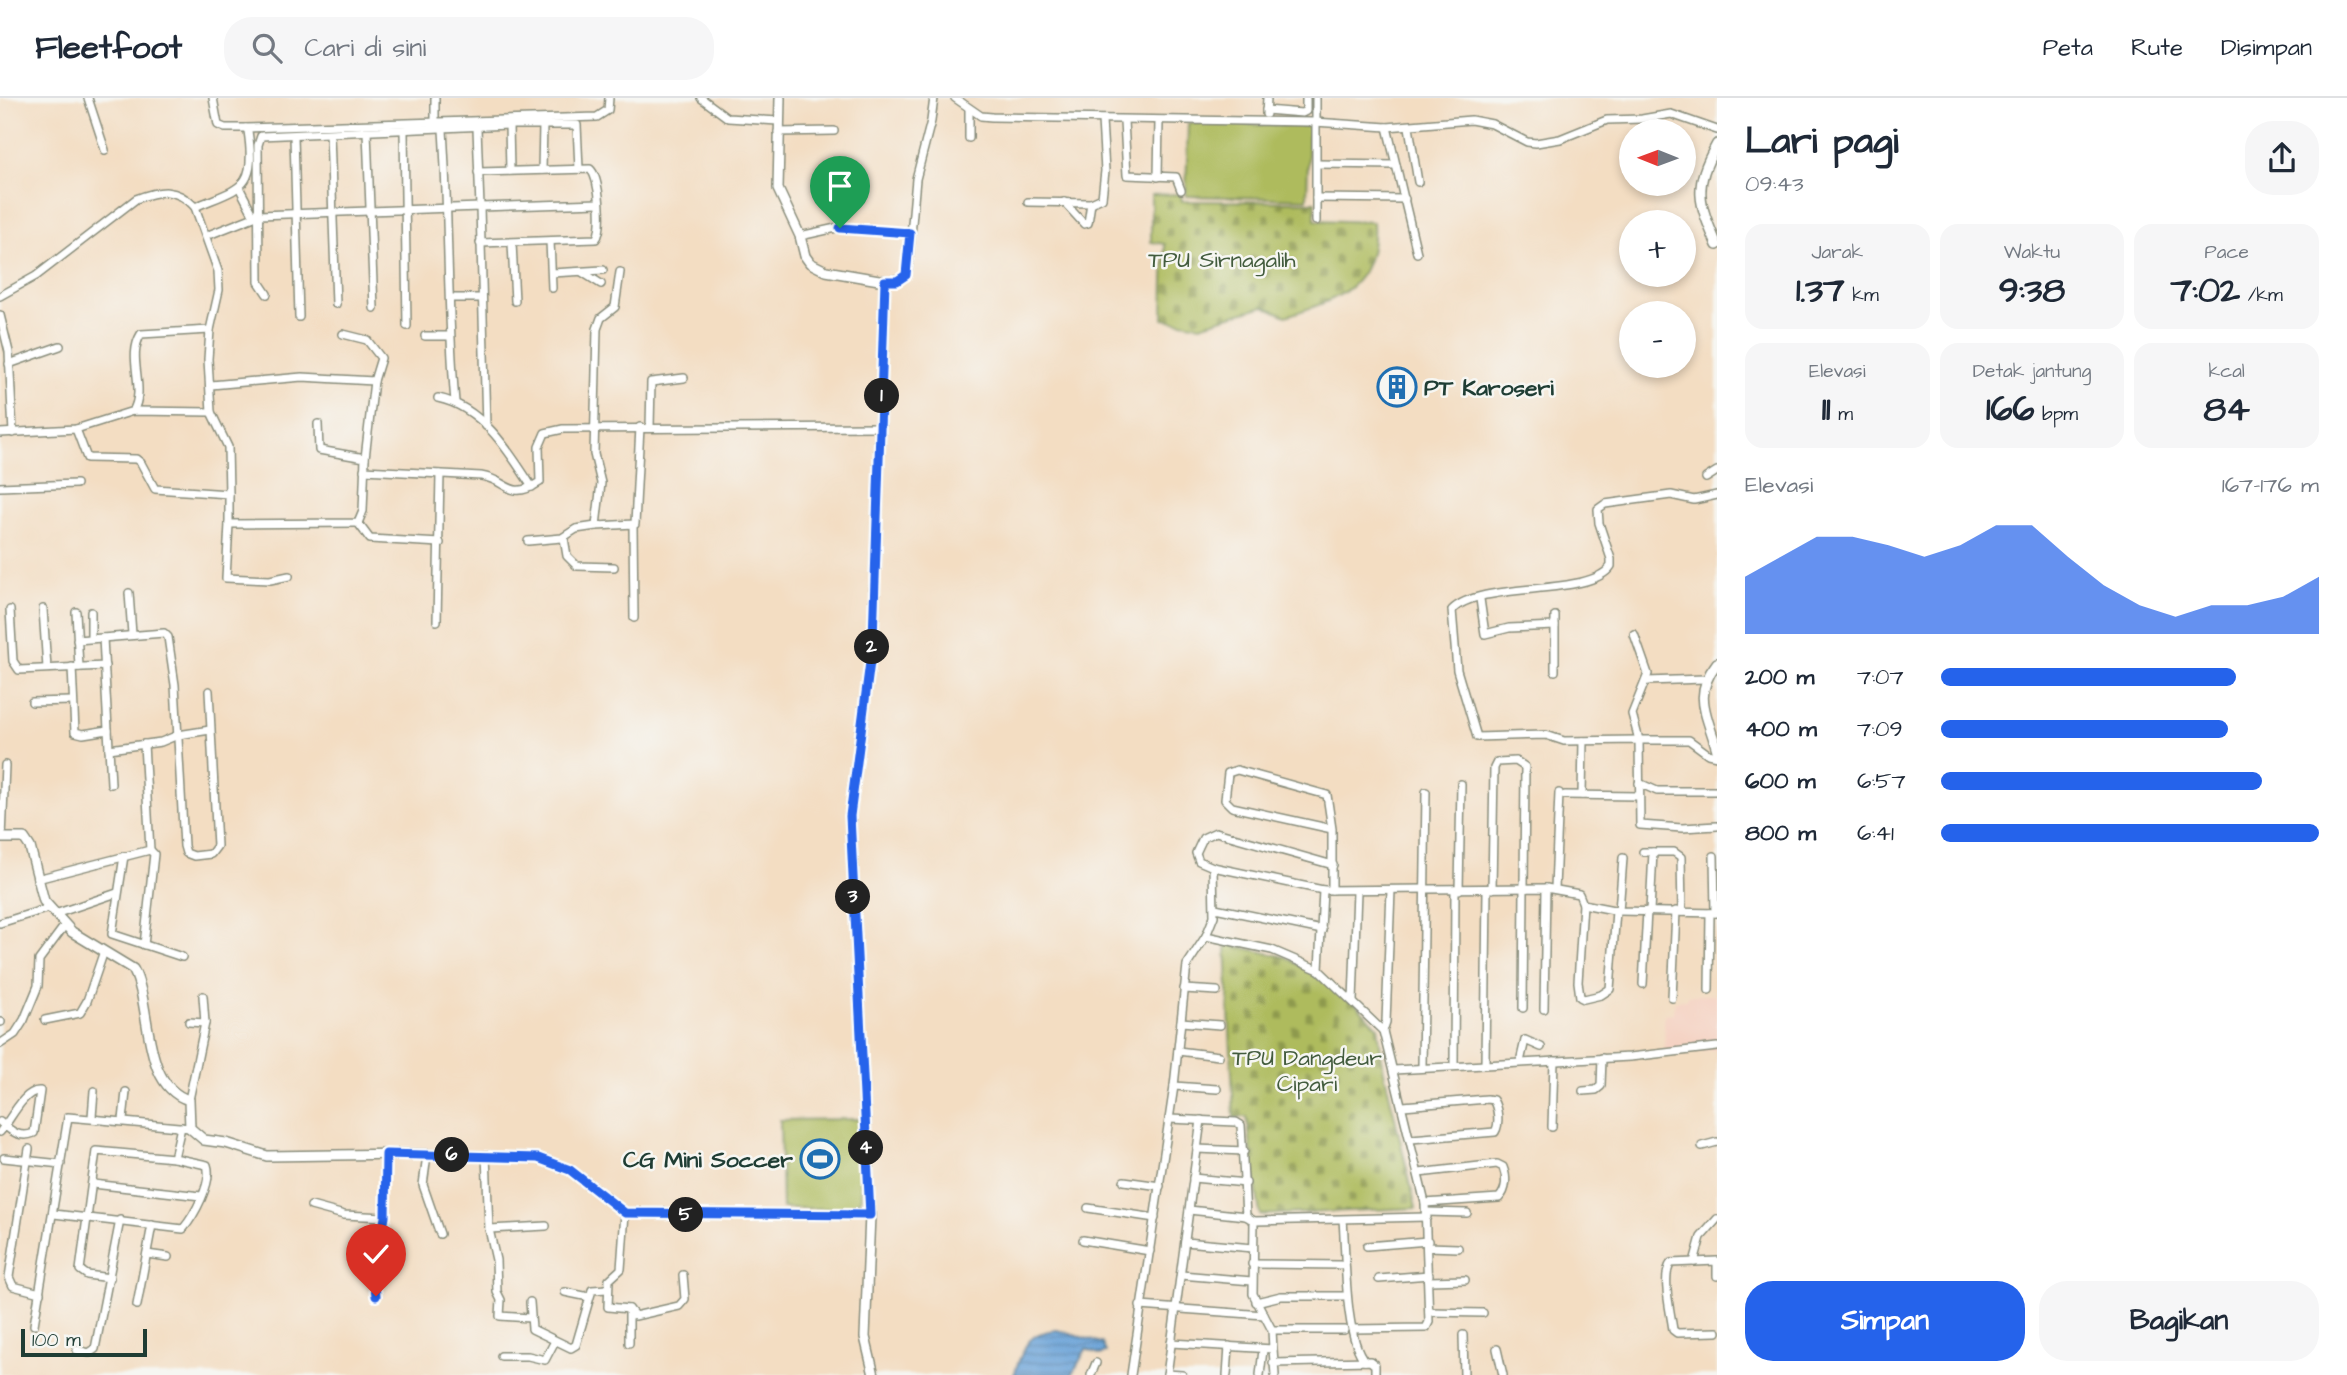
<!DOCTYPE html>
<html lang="id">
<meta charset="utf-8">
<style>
body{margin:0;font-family:"Architects Daughter",sans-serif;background:#f6f6f7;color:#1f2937;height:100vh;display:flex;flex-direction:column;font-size:26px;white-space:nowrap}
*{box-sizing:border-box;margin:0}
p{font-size:23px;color:#747a83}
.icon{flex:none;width:38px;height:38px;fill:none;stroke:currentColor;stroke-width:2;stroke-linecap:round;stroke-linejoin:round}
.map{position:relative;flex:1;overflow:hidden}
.panel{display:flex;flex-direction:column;background:#fff;width:630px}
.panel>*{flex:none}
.needle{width:46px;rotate:271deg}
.tools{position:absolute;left:1619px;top:21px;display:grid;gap:14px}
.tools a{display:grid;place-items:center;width:77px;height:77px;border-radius:50%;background:#fff;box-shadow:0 4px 10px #0003;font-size:35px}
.scale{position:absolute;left:21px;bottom:18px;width:126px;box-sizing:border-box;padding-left:7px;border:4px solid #1f3d34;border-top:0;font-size:19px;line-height:24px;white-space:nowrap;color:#1f3d34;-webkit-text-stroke:5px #f6f6f2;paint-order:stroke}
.pin{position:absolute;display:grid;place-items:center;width:60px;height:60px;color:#fff;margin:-72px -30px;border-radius:50% 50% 50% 0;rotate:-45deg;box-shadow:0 0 7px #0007}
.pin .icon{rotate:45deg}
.km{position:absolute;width:35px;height:35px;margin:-18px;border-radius:50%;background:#222;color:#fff;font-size:19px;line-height:35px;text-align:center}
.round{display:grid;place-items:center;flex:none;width:74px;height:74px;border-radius:28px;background:#f6f6f7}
.summary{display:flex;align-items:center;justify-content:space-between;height:119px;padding:0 28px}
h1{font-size:38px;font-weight:700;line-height:52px}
.metrics{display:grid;grid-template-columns:repeat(3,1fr);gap:10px;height:119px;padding:7px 28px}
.metrics div{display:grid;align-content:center;border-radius:18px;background:#f6f6f7;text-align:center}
.metrics b{font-size:35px;font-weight:700}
.metrics small{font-size:19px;font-weight:400}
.metrics p{font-size:19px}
.chart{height:196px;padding:14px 28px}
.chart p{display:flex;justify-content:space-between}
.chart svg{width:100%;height:126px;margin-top:7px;fill:#2563eb;opacity:.7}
.button{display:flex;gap:14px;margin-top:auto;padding:14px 28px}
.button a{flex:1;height:80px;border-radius:28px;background:#2563eb;color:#fff;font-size:28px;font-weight:700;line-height:80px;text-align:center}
.button a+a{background:#f6f6f7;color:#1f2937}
ul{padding:0 28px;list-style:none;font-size:23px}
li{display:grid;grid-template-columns:112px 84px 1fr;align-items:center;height:52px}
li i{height:18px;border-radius:9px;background:#2563eb}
header{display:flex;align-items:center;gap:42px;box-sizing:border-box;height:98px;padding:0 35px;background:#fff;border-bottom:2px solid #e0e1e3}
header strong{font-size:33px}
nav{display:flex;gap:38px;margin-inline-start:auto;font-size:24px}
.search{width:490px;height:63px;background:#f6f6f7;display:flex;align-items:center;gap:18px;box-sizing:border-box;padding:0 24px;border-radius:28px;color:#747a83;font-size:26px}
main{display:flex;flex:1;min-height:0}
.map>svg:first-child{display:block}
</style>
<header>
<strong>Fleetfoot</strong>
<div class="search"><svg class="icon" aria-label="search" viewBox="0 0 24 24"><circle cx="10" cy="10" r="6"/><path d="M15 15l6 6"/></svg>Cari di sini</div>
<nav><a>Peta</a><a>Rute</a><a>Disimpan</a></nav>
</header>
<main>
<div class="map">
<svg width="1717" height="1277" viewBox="0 0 1717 1277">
<defs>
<pattern id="cemetery-stones" width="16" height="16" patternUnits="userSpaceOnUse" patternTransform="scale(1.75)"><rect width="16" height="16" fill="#aebb5d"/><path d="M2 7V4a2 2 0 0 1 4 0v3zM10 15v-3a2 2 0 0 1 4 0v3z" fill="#8d994e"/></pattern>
<pattern id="water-rules" width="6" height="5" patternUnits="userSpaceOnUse" patternTransform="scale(1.75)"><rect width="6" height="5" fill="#69a2d8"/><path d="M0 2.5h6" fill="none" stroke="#5685b0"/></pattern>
</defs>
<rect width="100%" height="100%" fill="#f6f6f2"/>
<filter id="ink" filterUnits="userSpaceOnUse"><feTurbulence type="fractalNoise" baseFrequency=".0143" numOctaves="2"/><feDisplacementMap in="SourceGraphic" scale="14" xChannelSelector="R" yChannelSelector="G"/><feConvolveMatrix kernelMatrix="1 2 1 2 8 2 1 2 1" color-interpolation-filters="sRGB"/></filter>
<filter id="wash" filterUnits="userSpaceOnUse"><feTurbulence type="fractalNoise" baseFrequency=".00686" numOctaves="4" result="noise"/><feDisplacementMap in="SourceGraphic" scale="28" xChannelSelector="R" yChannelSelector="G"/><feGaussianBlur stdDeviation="1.57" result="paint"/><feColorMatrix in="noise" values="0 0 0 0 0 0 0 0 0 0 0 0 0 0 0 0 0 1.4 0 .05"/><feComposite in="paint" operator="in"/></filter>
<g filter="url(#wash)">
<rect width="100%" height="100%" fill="#f3ddc2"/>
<!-- built -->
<polygon fill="#f5d2c2" points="1688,897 1717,897 1717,952 1665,955 1664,916 1673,915 1675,903 1686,902"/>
<!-- cemetery -->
<g fill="url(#cemetery-stones)" stroke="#667c48" stroke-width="2">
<path d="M1181 96 1182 103 1315 104V122L1373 124C1377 188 1340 201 1286 218L1264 208 1200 227 1163 221 1165 146 1151 144V97Z"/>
<polygon points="1226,846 1286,859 1349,899 1378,929 1383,969 1416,1110 1260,1117 1247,1019 1234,1020"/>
</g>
<!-- pitch -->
<g fill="#aebb5d" stroke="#667c48" stroke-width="2">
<polygon points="1188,25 1309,28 1307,101 1186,98"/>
<polygon points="859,1021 861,1100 851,1111 782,1110 780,1022"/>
</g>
<!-- water -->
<path fill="url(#water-rules)" stroke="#447086" stroke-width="2" d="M1057 1232 1102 1245 1106 1254 1101 1257 1086 1251 1072 1277H1014C1023 1251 1026 1234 1057 1232Z"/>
</g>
<g filter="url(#ink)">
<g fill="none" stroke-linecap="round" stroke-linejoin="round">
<!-- minor casing -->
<g stroke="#898d7b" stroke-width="10">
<g id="minor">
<polyline points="88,0 105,52"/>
<polyline points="435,0 435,24"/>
<polyline points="701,0 728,20 778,23"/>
<polyline points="955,0 981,18 992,19 1315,24 1387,29 1471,22 1492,26 1527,44 1536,45 1560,41 1607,22 1642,21 1671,16 1717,32"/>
<polyline points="1316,0 1316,123"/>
<polyline points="1266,12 1302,15 1306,13 1306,0"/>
<polyline points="1266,16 1267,0"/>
<polyline points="1124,23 1127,77 1176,79 1181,92"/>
<polyline points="509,27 510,73"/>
<polyline points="1387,29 1417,155"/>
<polyline points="1409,29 1418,84"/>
<polyline points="246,30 597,19 608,12 609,0"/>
<polyline points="477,30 480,109 599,105"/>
<path d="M443 32C449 123 447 213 455 304"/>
<polyline points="404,33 407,228"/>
<polyline points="367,34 374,210"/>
<polyline points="778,34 834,33"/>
<polyline points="330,36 336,206"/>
<polyline points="294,38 299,219"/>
<polyline points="969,40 969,11"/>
<polyline points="1317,66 1396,67"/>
<polyline points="542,72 543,27"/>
<path d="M478 74 590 71C600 79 604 132 596 141L480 145"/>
<polyline points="1158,79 1159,23"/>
<polyline points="240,91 254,118"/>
<polyline points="1316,100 1405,101"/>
<polyline points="1028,104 1091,105 1102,100 1105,73 1102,22"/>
<polyline points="1064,104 1084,126 1088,125 1091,105"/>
<polyline points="195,109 218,173 219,192 210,232 208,261 211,314 228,349 229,396"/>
<polyline points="211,136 259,117 480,109 486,328"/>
<polyline points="800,138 836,130 910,135"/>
<polyline points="550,143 552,190"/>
<polyline points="512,145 515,203"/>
<polyline points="582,174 601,186"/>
<polyline points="552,175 603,172"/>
<polyline points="885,183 903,180 908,171 916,81 931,23 934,0"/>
<polyline points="267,196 259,184 258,47 261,38 509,27 577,27 579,71"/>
<path d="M0 198 36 178 136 101C160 92 176 89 195 109 241 89 257 92 248 33L246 30H225L218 27 213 0"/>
<polyline points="451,200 482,200"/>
<polyline points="0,217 9,254 13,335"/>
<polyline points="425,238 449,238"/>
<polyline points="9,266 60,248"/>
<polyline points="211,287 302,279 374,283"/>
<path d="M438 300C482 309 509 353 532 389"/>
<path d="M133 313C147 290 126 260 141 236L210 232"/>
<polyline points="318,326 319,352 365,360"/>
<polyline points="650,329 651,284 684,280"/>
<polyline points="76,331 87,360 136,361 141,365 155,391 229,396 229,426 358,425 363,413 365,360 374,283 381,260 367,242 343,236"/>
<polyline points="0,335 76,331 133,313 211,314"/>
<path d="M364 372 481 378C509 382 508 404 540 384L539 349 545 335 563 331 880 329"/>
<polyline points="1706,380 1717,373"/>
<polyline points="0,389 76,386"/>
<path d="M1717 397 1694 402 1671 397 1605 406 1598 411 1599 425 1611 461V468C1590 500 1482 482 1452 512L1457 572 1477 639 1546 637 1564 643 1639 642 1640 727 1682 730 1717 728"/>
<polyline points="358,425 370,441 440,445"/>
<polyline points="229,426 226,480 270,482 289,478"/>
<polyline points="633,427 634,520"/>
<polyline points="596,428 601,385 594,356 597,231 601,220 615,209 620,174"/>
<polyline points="564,440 567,458 577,468 614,469"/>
<polyline points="528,443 562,440 576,431 596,428 635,426 640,329"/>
<polyline points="129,495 132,536"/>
<polyline points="1480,501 1485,536 1509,530 1555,528"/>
<polyline points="43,511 47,570"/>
<polyline points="10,512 13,563 19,572 105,568"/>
<polyline points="76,514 79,569"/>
<polyline points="91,514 91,540"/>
<polyline points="1555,518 1555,573"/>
<polyline points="437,523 440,376"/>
<polyline points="1634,536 1648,576 1632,616 1639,642 1689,642 1708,656 1717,658"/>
<polyline points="103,540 111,686"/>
<polyline points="77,542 164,535 168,539 175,587 184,748 186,755 194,758 211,756 217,748 209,593"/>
<polyline points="72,569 75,634 83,636 108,632"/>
<polyline points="1647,583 1704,581"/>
<polyline points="32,604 72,603"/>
<polyline points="109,651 161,644 178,637 210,632"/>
<polyline points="1639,685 1657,693 1717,693"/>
<polyline points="1565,697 1638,698"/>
<polyline points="1582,697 1583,643"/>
<polyline points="2,740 5,667"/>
<polyline points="1643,754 1674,754 1681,759 1682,814"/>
<polyline points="124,758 112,836 182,859"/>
<polyline points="1714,758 1715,815"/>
<polyline points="1333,767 1216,734 1203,740 1196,755 1199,763 1213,769 1323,792 1546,790 1579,796 1583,806 1619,813 1717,815"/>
<polyline points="37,781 150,752 144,646"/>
<polyline points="1555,790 1559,695"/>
<polyline points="1492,791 1494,670 1497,664 1516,663 1525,669 1523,910"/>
<polyline points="1332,792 1332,731 1327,697 1237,672 1228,675 1225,702 1232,709 1332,731"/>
<polyline points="1459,792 1461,686"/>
<polyline points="1583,806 1578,884 1580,899 1584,901 1601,897 1610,891 1616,813"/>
<polyline points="1215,810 1322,832"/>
<polyline points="1619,813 1623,760"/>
<polyline points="1650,813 1653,754"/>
<polyline points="55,816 117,795"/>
<polyline points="0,825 49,810"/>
<polyline points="1206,838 1272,852 1319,872 1383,933 1425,1105 1429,1224 1426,1230 1352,1231"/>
<polyline points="144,847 154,756 150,752"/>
<polyline points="1319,872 1323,792"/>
<polyline points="1643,886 1647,813"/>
<polyline points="1184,891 1217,893"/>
<polyline points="1709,892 1710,815"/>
<polyline points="1672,900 1676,813"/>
<polyline points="1353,903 1357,793"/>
<polyline points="1544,911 1546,790"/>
<polyline points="45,922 80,915 87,903 104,853"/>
<polyline points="0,924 1,924"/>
<polyline points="189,924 205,925"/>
<polyline points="1181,924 1220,927"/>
<polyline points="1383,933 1386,924 1391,792"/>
<polyline points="0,946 15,936 24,922 38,888 39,862 65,827"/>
<polyline points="1178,953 1219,958"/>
<polyline points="1520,964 1525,942 1541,949"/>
<polyline points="1485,966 1487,792"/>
<polyline points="1454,968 1455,792"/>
<polyline points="1422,969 1426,694"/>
<polyline points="1394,972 1630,959 1717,949"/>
<polyline points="1174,988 1217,991"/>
<polyline points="1583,993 1596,992 1601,988 1602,960"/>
<polyline points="189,1002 205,925 203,898"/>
<path d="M1403 1008 1487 1001 1493 1002C1498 1010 1500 1026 1495 1034L1411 1041"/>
<polyline points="92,1019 94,993"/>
<polyline points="1169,1021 1236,1024 1241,1027 1246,1118 1254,1123 1427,1119"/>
<polyline points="123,1022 126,994"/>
<path d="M0 1024C11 1033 20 1041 34 1035L40 993C24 991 10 1023 0 1034"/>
<polyline points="1552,1029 1554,963"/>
<polyline points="1702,1048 1717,1044"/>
<polyline points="29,1051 9,1179 13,1188 40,1195"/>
<polyline points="1197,1051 1244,1053"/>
<polyline points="427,1057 423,1087 440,1136"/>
<polyline points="486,1057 489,1131 496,1162 497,1194 501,1202 500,1218 530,1220"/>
<polyline points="4,1060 61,1066"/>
<polyline points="174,1060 181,1029"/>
<path d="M1419 1075 1497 1066 1503 1069C1507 1079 1507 1092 1499 1100L1425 1105"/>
<polyline points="1193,1080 1246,1085"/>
<polyline points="1124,1083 1160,1088"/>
<polyline points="93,1086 201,1098"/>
<polyline points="311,1108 344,1117 385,1119"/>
<polyline points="1088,1110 1155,1120"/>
<polyline points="1189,1112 1246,1118"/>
<polyline points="1426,1114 1467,1115"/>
<polyline points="625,1115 621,1171 609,1182 608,1209 629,1211 635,1218 679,1208 685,1201 683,1177"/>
<path d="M54 1116 183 1131C194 1118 213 1084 207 1067L174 1060 96 1053 80 1172 87 1177 110 1180"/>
<polyline points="1717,1121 1701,1139 1694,1164 1717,1163 1717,1178"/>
<path d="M1343 1122C1346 1154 1344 1241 1365 1263"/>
<polyline points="489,1131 546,1128"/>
<polyline points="1083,1142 1150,1153"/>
<polyline points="1185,1144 1253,1150"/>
<polyline points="1367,1148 1428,1143"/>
<polyline points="1428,1149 1458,1150"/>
<polyline points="147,1156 168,1159"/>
<path d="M1694 1164 1671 1165C1661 1178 1671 1215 1673 1232L1677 1235 1717 1234"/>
<polyline points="1252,1166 1340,1167"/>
<polyline points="1181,1177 1252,1183"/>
<polyline points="1379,1181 1429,1177"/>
<polyline points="1429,1183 1465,1182"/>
<polyline points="565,1194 589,1199"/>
<polyline points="376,1198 374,1176 385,1119 386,1056"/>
<polyline points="530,1204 532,1231 571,1250 576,1247 592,1192 607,1191"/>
<polyline points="1256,1204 1281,1198 1343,1198"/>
<polyline points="137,1207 152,1127"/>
<polyline points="1140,1208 1264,1217"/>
<polyline points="1429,1214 1483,1215"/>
<polyline points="34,1227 68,1019 190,1030"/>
<polyline points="1272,1232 1344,1232"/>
<polyline points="1463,1237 1464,1277"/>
<polyline points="629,1245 629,1211"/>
<polyline points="1171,1245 1273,1251 1272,1232 1253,1196 1254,1123"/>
<polyline points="1273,1251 1275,1277"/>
<polyline points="1497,1251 1503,1277"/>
<polyline points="77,1252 89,1255 95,1251 120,1122"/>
<polyline points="501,1258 528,1258 545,1262 555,1243"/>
<polyline points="1273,1265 1370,1263 1375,1267 1375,1277"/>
<polyline points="1167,1276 1182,1277"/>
<polyline points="1091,1277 1096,1265"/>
<polyline points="1131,1277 1174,988 1187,867 1206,838 1214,818 1213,769"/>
<polyline points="1167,1277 1201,1022"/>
<polyline points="1227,1277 1229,1248"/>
<polyline points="1260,1277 1263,1252"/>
</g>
</g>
<!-- tertiary casing -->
<g stroke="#898d7b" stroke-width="12">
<g id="tertiary">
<polyline points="780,0 778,91 800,138 805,158 810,165 826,173 885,183 873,541 850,718 870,1117 865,1239 874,1277"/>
<path d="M1717 46C1693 89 1698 103 1717 147"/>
<path d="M1717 565C1692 597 1707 616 1717 652"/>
<path d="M0 740H24L30 749 44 803 72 834 133 871C153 907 140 987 189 1002L190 1030 204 1042 226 1045 267 1058 405 1056 538 1060 570 1072 625 1115 870 1117"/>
</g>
</g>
<!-- minor -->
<use href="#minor" stroke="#fff" stroke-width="7"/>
<!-- tertiary -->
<use href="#tertiary" stroke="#fff" stroke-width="9"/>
</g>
</g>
<g fill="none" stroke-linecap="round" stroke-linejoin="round" filter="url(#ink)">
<!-- route casing -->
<g stroke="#fff" stroke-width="14">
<polyline id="route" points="376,1198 374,1176 385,1119 386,1056 538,1060 570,1072 625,1115 870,1117 850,718 873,541 885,183 897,183 906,177 910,135 840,130"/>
</g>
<!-- route -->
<use href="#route" stroke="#2563eb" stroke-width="9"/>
</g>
<!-- icons -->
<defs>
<g id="building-ring" transform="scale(2.0125)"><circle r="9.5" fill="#f6f6f2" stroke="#1f6fb2" stroke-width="1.5"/><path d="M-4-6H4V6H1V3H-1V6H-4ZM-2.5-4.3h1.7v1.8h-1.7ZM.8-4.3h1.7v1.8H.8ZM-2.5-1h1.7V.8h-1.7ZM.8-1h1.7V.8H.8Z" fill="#1f6fb2"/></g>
<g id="stadium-ring" transform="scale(2.0125)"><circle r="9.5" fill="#f6f6f2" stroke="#1f6fb2" stroke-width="1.5"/><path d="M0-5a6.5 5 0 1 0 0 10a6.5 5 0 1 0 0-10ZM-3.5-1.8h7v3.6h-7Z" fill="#1f6fb2"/></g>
</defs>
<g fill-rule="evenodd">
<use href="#building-ring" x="1397" y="289"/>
<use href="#stadium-ring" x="820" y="1061"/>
</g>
<g text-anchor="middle" stroke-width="5" stroke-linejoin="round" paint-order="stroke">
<!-- park labels -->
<g font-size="23" fill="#435c3e" stroke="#f6f6f2">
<text x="1222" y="169">TPU Sirnagalih</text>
<text x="1307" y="967">TPU Dangdeur<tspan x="1307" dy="26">Cipari</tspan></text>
</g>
<!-- poi labels -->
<g font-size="23" font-weight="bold" fill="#1f3d34" stroke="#f6f6f2" text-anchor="start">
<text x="1424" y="297">PT Karoseri</text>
<text x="793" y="1069" text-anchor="end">CG Mini Soccer</text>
</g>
</g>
</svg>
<div class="tools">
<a><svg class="needle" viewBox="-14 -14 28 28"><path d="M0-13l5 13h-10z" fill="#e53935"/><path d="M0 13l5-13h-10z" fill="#747a83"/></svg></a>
<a>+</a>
<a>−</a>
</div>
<div class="scale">100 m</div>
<div class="pin" style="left:840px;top:130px;background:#1e9e55"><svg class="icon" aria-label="arrive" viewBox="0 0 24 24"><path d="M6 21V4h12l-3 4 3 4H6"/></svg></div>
<div class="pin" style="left:376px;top:1198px;background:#d93025"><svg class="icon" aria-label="check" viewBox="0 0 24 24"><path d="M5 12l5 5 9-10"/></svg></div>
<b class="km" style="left:882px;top:298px">1</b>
<b class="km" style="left:872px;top:549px">2</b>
<b class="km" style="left:853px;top:799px">3</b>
<b class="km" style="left:866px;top:1050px">4</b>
<b class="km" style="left:686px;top:1117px">5</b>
<b class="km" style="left:452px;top:1057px">6</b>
</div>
<section class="panel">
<div class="summary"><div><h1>Lari pagi</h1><p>09:43</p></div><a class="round"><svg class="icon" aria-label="share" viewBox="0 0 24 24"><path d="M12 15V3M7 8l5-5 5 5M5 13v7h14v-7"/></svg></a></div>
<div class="metrics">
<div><p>Jarak</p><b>1.37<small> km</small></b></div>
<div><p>Waktu</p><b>9:38</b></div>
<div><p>Pace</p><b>7:02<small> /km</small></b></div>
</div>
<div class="metrics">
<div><p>Elevasi</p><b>11<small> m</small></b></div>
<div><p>Detak jantung</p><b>166<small> bpm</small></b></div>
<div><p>kcal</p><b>84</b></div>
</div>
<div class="chart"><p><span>Elevasi</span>167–176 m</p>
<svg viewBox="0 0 160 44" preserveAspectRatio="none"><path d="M0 44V24L10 17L20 10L30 10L40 13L50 17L60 13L70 6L80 6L90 17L100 27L110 34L120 38L130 34L140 34L150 31L160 24V44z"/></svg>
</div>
<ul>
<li><b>200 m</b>7:07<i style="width:78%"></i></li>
<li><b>400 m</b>7:09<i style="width:76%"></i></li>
<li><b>600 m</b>6:57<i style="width:85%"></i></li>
<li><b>800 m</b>6:41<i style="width:100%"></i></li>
</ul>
<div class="button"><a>Simpan</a><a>Bagikan</a></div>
</section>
</main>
